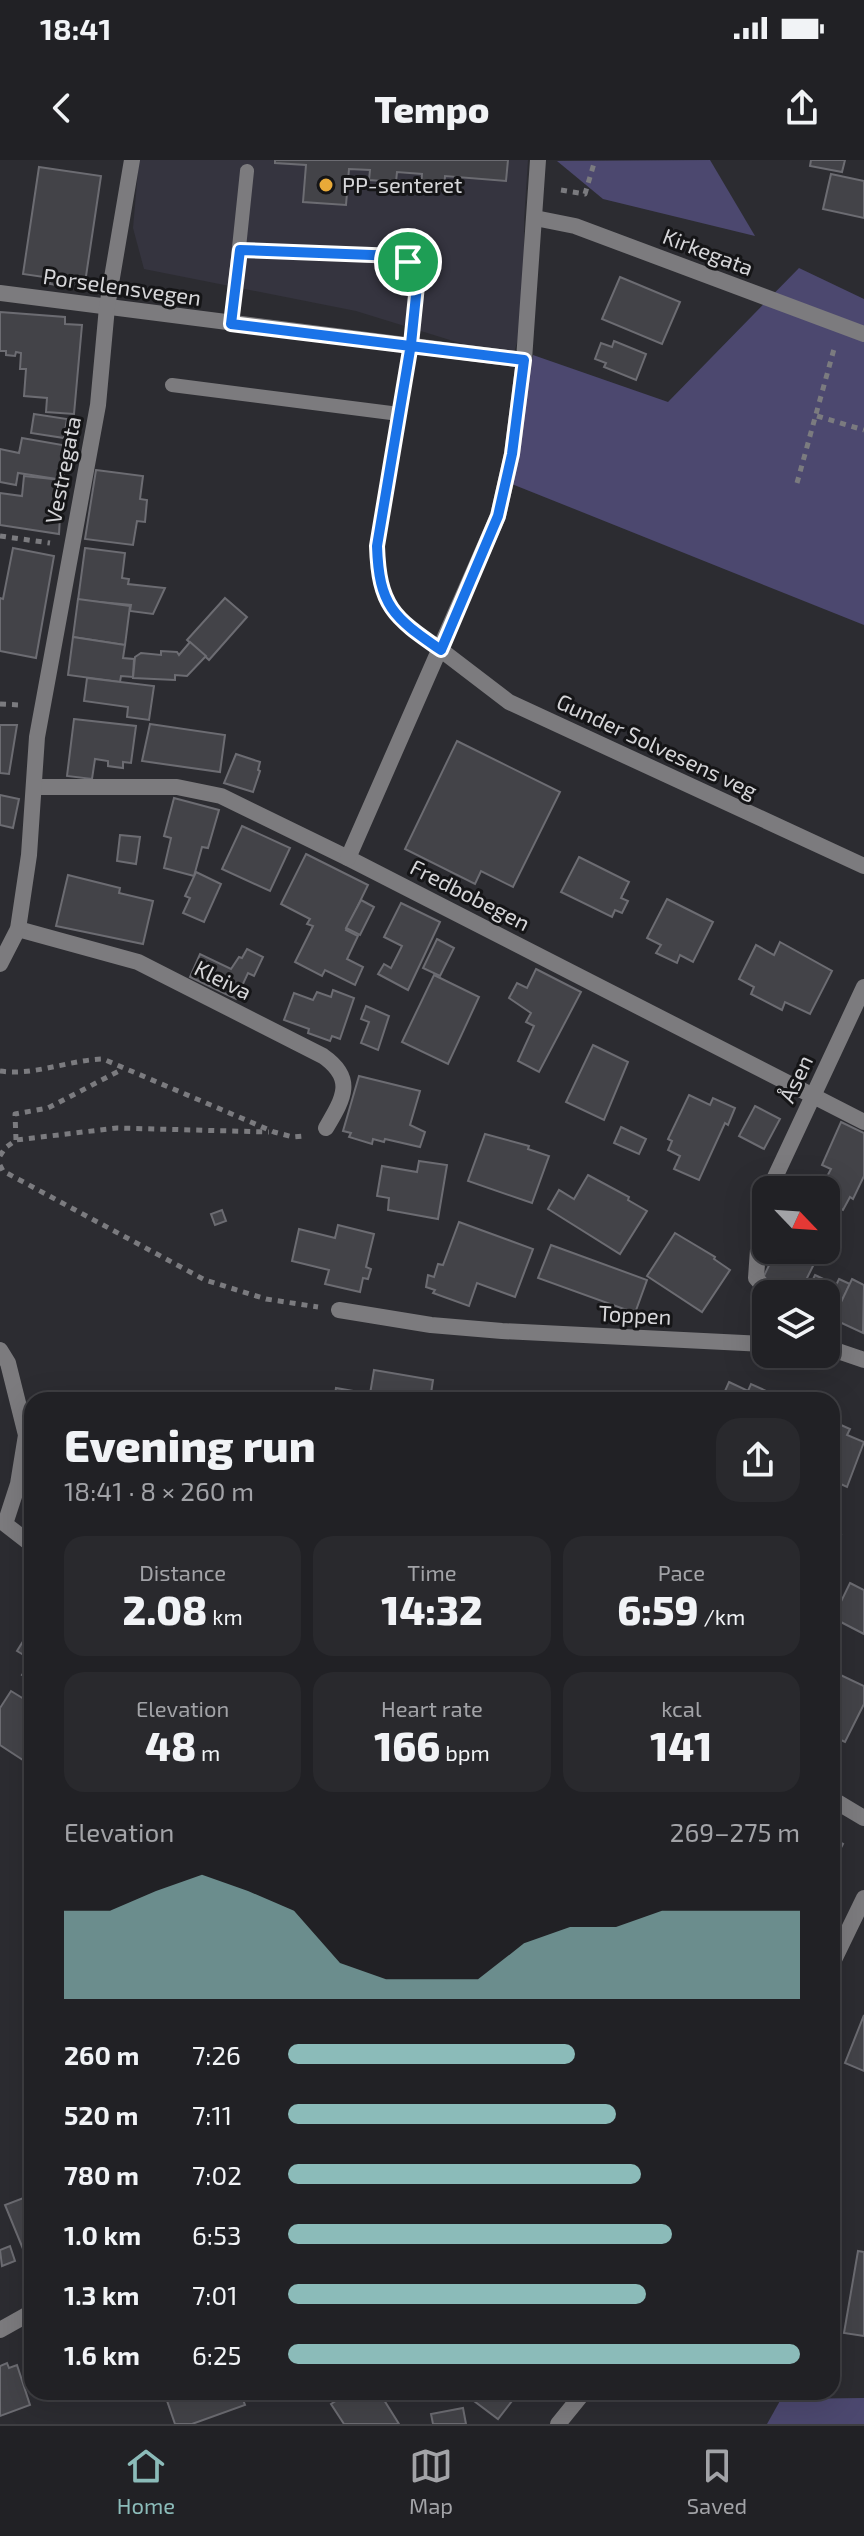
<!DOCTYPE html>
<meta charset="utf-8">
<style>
body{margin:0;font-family:"Exo 2",sans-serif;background:#29292d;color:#f1f3f6;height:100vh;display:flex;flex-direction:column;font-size:30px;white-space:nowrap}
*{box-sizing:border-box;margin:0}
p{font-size:26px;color:#a2a3a7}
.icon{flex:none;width:44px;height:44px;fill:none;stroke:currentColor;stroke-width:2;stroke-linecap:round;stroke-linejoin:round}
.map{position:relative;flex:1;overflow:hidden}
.panel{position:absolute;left:24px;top:1232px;width:816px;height:1008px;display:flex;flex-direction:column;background:#212125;border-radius:24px;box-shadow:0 8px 32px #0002,0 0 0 2px #3e3e42}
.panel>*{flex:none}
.needle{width:52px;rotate:115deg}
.tools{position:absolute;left:752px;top:1016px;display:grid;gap:16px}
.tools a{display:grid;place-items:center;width:88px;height:88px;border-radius:16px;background:#212125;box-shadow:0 8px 32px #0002,0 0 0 2px #3e3e42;font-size:40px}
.pin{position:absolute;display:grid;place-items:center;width:68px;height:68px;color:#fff;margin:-34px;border:4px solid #fff;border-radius:50%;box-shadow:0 2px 8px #0007}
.round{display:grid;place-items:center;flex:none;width:84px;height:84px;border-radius:24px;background:#29292d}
.headline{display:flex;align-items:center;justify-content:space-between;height:136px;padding:0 40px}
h1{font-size:44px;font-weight:800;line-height:60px}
.figures{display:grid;grid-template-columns:repeat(3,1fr);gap:12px;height:136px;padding:8px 40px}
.figures div{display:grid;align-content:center;border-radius:20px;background:#29292d;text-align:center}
.figures b{font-size:40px;font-weight:800}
.figures small{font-size:22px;font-weight:400}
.figures p{font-size:22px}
.chart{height:224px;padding:16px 40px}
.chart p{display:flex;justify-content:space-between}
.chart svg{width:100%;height:144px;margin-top:8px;fill:#8bbbb9;opacity:.7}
ul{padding:0 40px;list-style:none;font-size:26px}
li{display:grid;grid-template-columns:128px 96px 1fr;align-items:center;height:60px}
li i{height:20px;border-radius:10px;background:#8bbbb9}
.status{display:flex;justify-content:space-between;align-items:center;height:56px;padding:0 40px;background:#212125;direction:ltr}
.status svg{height:22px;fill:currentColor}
header{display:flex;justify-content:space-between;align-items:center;height:104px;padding:0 40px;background:#212125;font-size:36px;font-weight:800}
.dock{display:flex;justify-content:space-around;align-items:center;height:112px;border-top:2px solid #3e3e42;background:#212125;font-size:22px;color:#a2a3a7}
.dock a{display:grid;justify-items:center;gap:4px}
.dock .selected{color:#8bbbb9}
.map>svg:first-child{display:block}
</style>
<div class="status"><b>18:41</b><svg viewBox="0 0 49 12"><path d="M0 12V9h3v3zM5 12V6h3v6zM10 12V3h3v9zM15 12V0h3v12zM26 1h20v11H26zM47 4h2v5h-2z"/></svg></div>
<header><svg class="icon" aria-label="back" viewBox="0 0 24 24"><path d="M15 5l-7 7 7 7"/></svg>Tempo<svg class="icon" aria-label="share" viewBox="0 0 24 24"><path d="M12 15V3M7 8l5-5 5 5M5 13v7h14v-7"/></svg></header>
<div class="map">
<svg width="864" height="2264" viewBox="0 0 864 2264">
<rect width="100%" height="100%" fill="#2c2c31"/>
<!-- built -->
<polygon fill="#35343f" points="139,0 528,0 524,61 524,160 512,199 356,151 144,109 133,68"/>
<!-- green -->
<g fill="#4c486f">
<polygon points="710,0 755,76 603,39 557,1"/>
<polygon points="799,108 864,139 864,465 507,322 533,195 668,242"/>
<polygon points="864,2238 864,2264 767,2264 781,2239"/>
</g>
<!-- building -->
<g fill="#434348" stroke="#6c6c72" stroke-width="2">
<polygon points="275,0 508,0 506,21 445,16 444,29 421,28 422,14 397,12 396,22 369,20 370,10 349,9 346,45 303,42 306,5 275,3"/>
<polygon points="811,0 845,0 842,12 810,6"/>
<polygon points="39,7 101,16 85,123 64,120 63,126 50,124 51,118 23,114"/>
<polygon points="831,14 864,21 864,58 823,49"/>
<polygon points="620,117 680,142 662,184 602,159"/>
<polygon points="0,152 65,157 65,164 82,165 74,254 46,252 47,238 24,236 26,209 20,209 21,193 16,192 15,196 6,195 6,191 0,191"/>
<polygon points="614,181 646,194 636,220 604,207 606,203 595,199 601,183 612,187"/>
<polygon points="34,254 67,259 64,278 31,273"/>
<polygon points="22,278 68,286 63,320 18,313 16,325 0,322 0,289 19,293"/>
<polygon points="96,310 143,316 140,339 147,340 145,362 137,361 133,385 85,379"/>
<polygon points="24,316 62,320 59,374 0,365 0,333 22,336"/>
<polygon points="13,388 54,396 36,498 0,491 0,438 3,439"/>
<polygon points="85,388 125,393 122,418 129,419 128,424 165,428 153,454 130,451 131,445 78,440"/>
<polygon points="225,438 247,457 209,500 187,480"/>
<polygon points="78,439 130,446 125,485 73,477"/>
<polygon points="73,477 125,485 123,498 134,499 133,517 121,516 120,522 68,515"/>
<polygon points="190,482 206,496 187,516 175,515 175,520 133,518 135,497 141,493 161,495 161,491 177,492 179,495"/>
<polygon points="87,518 154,526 149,560 127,557 128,547 84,541"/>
<polygon points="74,559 136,566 131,603 123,602 123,608 108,606 108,601 95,599 92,619 67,616"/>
<polygon points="150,564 225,575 220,612 142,601"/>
<polygon points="0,565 17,565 9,614 0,613"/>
<polygon points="457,581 560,632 513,727 481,711 475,724 405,689"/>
<polygon points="236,594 260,602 258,610 260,611 253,632 224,623"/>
<polygon points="0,635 19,639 13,668 0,665"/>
<polygon points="174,638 219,650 208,688 202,687 194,716 164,708 171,678 164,676"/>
<polygon points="242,666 290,688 270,731 222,709"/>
<polygon points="120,675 140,677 136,704 117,701"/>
<polygon points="306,694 368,725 346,770 358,776 347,799 363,807 355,825 325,810 322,816 295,802 313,766 307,764 310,759 281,744"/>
<polygon points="579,697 629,722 621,738 628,741 622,753 615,750 612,757 561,732"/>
<polygon points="196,712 221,724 204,762 183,753 190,738 185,736"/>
<polygon points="68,715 120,728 119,733 153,741 143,784 56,766"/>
<polygon points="667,739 713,762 693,802 680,795 677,803 656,793 661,785 647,778"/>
<polygon points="361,740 374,747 360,775 346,768"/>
<polygon points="401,743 440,762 408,830 378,814 384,804 391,808 402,786 384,777"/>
<polygon points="437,779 454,788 440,816 423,808"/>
<polygon points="780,782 832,811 810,854 785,842 782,850 751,834 754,827 739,819 756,785 774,795"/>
<polygon points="247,789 263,797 254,816 248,813 236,839 190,817 200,794 231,809 239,797 242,798"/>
<polygon points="536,809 581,832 539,912 518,901 534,866 526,862 531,853 509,838 517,823 527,828"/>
<polygon points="434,815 479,837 448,904 402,882"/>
<polygon points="333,830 354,838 340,879 332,876 330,881 308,873 309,869 284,860 294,833 313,840 317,832 331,837"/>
<polygon points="366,846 389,856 378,890 361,883 369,862 361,859"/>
<polygon points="593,885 628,902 604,960 566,942"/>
<polygon points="359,916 420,931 410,965 425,972 420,987 385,979 384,982 373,979 372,984 349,977 351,973 343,971"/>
<polygon points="689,935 710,945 713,938 735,948 728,965 725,963 699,1020 674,1009 680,996 668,990 672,981 668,979"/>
<polygon points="755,946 780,959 764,989 739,976"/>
<polygon points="841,962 864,973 864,1016 853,1039 850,1037 843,1050 826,1041 827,1026 823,1024 831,1009 822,1005"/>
<polygon points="621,967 646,979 639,994 614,983"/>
<polygon points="485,974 529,986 528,989 549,996 532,1043 468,1021"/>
<polygon points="419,1001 447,1005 438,1059 388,1050 389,1038 377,1036 382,1006 417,1012"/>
<polygon points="588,1015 629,1037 628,1040 647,1051 620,1094 548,1049 559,1030 574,1039"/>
<polygon points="222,1050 226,1061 215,1065 211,1054"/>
<polygon points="459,1062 533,1089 515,1137 477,1123 469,1146 433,1133 435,1130 426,1127 428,1115 434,1117 438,1104 443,1105"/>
<polygon points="338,1065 374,1074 366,1107 371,1109 368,1119 363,1118 360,1132 325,1124 329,1110 292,1101 299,1069 335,1078"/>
<polygon points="675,1073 715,1097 714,1099 730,1110 702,1152 647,1116"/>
<polygon points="551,1085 647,1120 635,1153 538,1118"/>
<polygon points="773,1090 805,1090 802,1096 815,1102 799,1134 790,1134 762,1120 773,1097 770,1096"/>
<polygon points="815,1115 834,1124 826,1142 826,1134 806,1134"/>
<polygon points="839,1119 850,1124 838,1149 827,1144"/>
<polygon points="852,1119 864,1125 863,1173 833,1159"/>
<polygon points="374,1210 433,1220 430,1240 334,1240 336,1228 370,1234"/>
<polygon points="729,1222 748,1231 751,1224 775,1235 773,1240 721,1240"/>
<polygon points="146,1232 191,1240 144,1240"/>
<polygon points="832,1261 850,1269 847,1275 864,1282 847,1327 832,1320"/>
<polygon points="832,1370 841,1375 832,1392"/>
<polygon points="850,1423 864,1430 864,1474 833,1458"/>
<polygon points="32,1467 32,1521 22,1515 32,1500 17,1491"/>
<polygon points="832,1511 864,1526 864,1544 845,1582 837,1578 832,1590"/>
<polygon points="11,1531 32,1544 32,1606 0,1585 0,1548"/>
<polygon points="832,1678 843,1684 832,1705"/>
<polygon points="864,1855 864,1911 845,1903"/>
<polygon points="26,2037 32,2052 32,2085 23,2089 5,2045"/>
<polygon points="10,2086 15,2101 2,2106 0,2090"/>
<polygon points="858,2091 864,2092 864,2176 844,2173"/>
<polygon points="7,2203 9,2208 17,2205 30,2245 0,2256 0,2206"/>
<polygon points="164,2232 240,2232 245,2245 192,2264 175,2264"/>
<polygon points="350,2232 379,2232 399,2264 344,2264 331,2244"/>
<polygon points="462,2232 519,2232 498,2259"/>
<polygon points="463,2248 466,2264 433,2264 431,2254"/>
</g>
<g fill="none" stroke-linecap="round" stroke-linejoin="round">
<!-- path -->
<g stroke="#7b7b7f" stroke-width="5" stroke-dasharray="6 6" stroke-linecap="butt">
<polyline points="561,30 585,34 595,0"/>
<polyline points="817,256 864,270"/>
<polyline points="797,323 834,189"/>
<polyline points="0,376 50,383"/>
<polyline points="0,544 20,545"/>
<path d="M0 911C35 916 68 900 103 899L274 972 293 977 304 976"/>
<polyline points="16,980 15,954 48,948 119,911 121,906"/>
<polyline points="0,996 5,988 16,980 117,968 269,972"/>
<polyline points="0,1005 3,1011 205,1120 266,1139 318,1147"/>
</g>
<!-- service -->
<g stroke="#7c7b7e" stroke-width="14">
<path d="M240 90 398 96 408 102 418 116 411 184 377 386C379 446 393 457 441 490"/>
<polyline points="231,164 247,11"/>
<polyline points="172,225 399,254"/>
</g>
<!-- minor -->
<g stroke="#7c7b7e" stroke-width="16">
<polyline points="535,58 575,66 864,174"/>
<polyline points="0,133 524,200"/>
<polyline points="441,490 509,542 864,706"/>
<polyline points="35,627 177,627 221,636 348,698 864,962"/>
<polyline points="348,698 498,356 512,294 524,200 538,0"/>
<path d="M18 769 138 802 323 896C356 919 343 939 326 968"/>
<polyline points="0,804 18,769 29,695 37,577 98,245 107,147 132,0"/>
<polyline points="769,1030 864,827"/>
<polyline points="766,1036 761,1047 756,1118 770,1134"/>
<polyline points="339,1150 431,1165 502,1171 766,1184"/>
<polyline points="826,1187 864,1200"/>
<polyline points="0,1190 8,1203 26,1275 18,1324 5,1364 32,1385"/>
<polyline points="832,1639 864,1658"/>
<polyline points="832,1804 864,1738"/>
<polyline points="0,2170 32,2152"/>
<polyline points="558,2264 584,2232"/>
</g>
</g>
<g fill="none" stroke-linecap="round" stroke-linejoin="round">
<!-- route casing -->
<g stroke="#fff" stroke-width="16">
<path id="route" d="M408 102 418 116 411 184 377 386C379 446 393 457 441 490L498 356 512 294 524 200 231 164 240 90 398 96 408 102"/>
</g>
<!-- route -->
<use href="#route" stroke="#1a73e8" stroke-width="10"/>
</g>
<!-- markers -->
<circle fill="#e9aa38" stroke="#151517" stroke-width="3" cx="326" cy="25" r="8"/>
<g text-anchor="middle" stroke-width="6" stroke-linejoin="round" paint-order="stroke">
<!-- poi labels -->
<g font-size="22" fill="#d6d6d9" stroke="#151517" text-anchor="start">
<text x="342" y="33">PP-senteret</text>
</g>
<!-- street labels -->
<g font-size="22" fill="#d6d6d9" stroke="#151517">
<text transform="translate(708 92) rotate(21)" y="8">Kirkegata</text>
<text transform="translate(122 127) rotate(8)" y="8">Porselensvegen</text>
<text transform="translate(63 310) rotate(-79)" y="8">Vestregata</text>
<text transform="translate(657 586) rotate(25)" y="8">Gunder Solvesens veg</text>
<text transform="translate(470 735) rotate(27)" y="8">Fredbobegen</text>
<text transform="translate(223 820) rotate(27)" y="8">Kleiva</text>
<text transform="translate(796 919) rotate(-65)" y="8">Åsen</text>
<text transform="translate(635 1155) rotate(3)" y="8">Toppen</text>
</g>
</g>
</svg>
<div class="tools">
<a><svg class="needle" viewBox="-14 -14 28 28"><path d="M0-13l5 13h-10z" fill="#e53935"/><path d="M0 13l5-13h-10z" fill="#a2a3a7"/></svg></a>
<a><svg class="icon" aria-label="layers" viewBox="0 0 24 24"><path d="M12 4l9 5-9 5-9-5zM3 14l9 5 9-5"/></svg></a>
</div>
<div class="pin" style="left:408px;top:102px;background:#1e9e55"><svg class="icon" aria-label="arrive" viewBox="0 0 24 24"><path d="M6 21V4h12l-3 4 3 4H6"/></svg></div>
<section class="panel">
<div class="headline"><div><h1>Evening run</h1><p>18:41 · 8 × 260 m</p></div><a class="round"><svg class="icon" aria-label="share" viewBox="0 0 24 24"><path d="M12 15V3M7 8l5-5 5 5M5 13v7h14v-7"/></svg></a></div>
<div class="figures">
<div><p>Distance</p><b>2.08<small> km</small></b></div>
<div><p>Time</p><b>14:32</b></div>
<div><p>Pace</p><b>6:59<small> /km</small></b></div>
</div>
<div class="figures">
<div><p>Elevation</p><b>48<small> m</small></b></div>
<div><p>Heart rate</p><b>166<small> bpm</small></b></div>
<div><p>kcal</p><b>141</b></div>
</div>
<div class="chart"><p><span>Elevation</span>269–275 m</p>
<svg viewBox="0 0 160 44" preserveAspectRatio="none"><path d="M0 44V17L10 17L20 11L30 6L40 11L50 17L60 33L70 38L80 38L90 38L100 27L110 22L120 22L130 17L140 17L150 17L160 17V44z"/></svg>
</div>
<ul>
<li><b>260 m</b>7:26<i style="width:56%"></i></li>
<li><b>520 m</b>7:11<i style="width:64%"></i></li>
<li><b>780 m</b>7:02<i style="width:69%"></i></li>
<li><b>1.0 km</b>6:53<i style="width:75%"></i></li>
<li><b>1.3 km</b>7:01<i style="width:70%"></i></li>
<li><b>1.6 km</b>6:25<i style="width:100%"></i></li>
</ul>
</section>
</div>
<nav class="dock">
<a class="selected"><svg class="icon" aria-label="home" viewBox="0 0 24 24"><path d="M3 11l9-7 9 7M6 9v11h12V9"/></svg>Home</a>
<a><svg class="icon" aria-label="map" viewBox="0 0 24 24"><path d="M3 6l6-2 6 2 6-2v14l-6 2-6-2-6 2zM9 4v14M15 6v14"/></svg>Map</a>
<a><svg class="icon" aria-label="saved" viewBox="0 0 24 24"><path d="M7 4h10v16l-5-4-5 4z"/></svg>Saved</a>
</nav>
